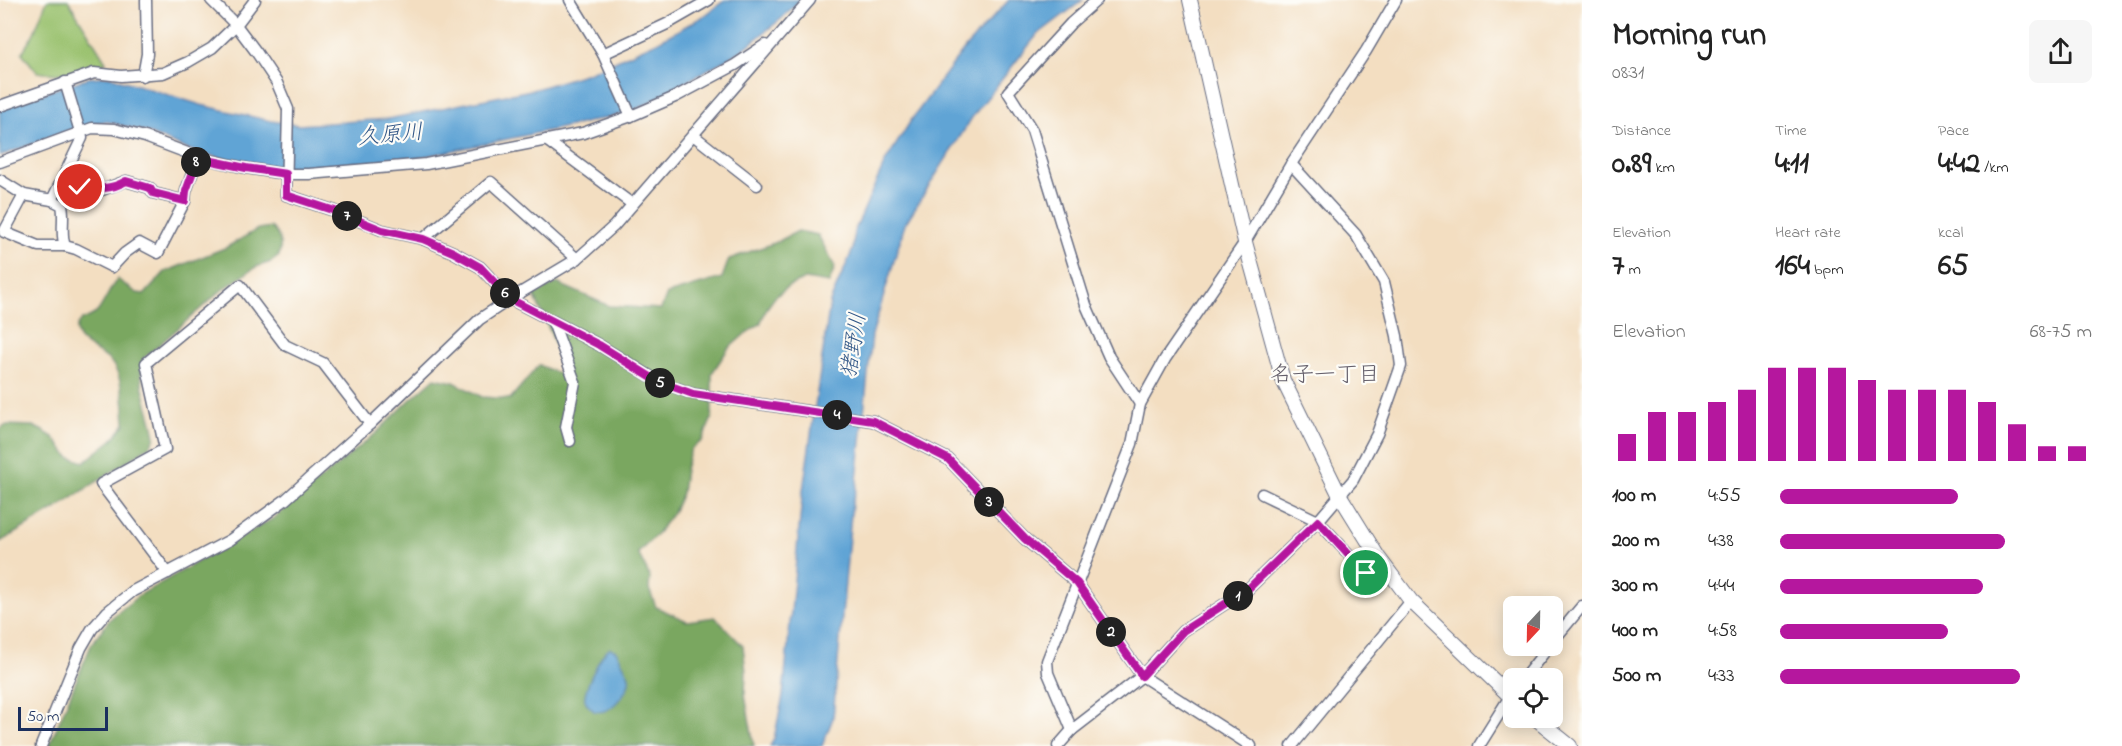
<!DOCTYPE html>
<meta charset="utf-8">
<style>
body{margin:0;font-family:"Indie Flower","Klee One",sans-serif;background:#f6f6f6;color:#222;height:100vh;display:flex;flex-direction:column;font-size:22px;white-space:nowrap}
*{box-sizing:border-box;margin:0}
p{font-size:20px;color:#767676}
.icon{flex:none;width:33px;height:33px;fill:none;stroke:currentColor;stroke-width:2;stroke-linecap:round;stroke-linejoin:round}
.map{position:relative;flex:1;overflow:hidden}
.panel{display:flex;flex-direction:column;background:#fff;width:540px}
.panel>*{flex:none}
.needle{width:39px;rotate:202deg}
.tools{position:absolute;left:1503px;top:596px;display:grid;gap:12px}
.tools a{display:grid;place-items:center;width:60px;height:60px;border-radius:9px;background:#fff;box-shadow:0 3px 15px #0003;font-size:30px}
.scale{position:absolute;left:18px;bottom:15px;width:90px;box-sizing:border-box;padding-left:6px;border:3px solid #1b2f5e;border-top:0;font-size:16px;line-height:21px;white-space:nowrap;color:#1b2f5e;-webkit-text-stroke:4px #fdfcf7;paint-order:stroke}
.pin{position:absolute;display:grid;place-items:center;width:51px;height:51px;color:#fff;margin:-26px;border:3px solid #fff;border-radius:50%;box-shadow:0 2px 6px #0007}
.km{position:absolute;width:30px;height:30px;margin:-15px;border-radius:50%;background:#222;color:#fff;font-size:16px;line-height:30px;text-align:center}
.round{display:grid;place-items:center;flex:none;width:63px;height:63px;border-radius:9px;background:#f6f6f6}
.head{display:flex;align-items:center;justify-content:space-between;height:102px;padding:0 30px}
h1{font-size:33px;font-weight:800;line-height:45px}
.metrics{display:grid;grid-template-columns:repeat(3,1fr);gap:9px;height:102px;padding:6px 30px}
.metrics div{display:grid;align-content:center}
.metrics b{font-size:30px;font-weight:800}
.metrics small{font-size:16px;font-weight:400}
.metrics p{font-size:16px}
.chart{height:168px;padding:12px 30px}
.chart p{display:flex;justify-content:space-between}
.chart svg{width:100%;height:108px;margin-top:6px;stroke:#b5179e;stroke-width:6}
ul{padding:0 30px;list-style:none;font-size:20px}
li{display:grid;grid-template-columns:96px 72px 1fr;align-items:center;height:45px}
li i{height:15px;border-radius:8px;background:#b5179e}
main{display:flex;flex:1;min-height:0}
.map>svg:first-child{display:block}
</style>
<main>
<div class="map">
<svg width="1582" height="746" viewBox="0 0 1582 746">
<rect width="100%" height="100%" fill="#fdfcf7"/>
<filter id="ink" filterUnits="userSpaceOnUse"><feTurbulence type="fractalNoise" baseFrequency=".0167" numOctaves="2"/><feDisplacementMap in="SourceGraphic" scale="12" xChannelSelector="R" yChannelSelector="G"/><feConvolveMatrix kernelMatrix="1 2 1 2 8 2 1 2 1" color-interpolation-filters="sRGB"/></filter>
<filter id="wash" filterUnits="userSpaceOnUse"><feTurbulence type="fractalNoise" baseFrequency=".008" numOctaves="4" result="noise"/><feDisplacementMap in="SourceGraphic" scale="24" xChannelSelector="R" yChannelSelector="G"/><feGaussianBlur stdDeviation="1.35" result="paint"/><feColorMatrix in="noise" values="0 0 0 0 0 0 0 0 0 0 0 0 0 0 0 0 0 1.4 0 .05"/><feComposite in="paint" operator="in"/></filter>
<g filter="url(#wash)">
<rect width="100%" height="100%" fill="#f3dec1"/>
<!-- green -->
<path fill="#99c16d" stroke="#5a7866" stroke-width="1.5" d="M47 0H68L106 62C86 73 59 76 37 72L22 53 34 33Z"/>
<!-- forest -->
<g fill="#7aa760" stroke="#4a6b5f" stroke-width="1.5">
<path d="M271 227C281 237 282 243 279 256L271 262 256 267 222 290 143 359C136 384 152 412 155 437L150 446 57 508 0 542V429L5 425 33 426 43 431 53 437 69 457 84 462 112 440 125 424C124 407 123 374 110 361 101 352 72 342 77 327 80 317 93 318 98 311 105 301 110 289 117 279L137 293 145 294 165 272 227 247 258 229Z"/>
<polygon points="798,231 818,235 835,267 829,283 805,279 789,286 775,297 767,308 760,324 745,334 728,349 712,373 712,418 702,441 691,449 685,469 682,493 673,513 656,535 638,553 650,577 649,589 656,607 687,621 715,617 743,646 746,672 745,695 754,746 49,746 92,643 110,619 138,596 274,518 375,434 411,399 435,378 454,382 482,397 510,399 539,365 566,377 551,334 534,295 557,283 609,306 661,309 667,294 722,278 729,259 777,242"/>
</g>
<!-- water -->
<g fill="#60a4d5" stroke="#3e6a9a" stroke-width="1.5">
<polygon points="725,0 800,0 781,19 741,51 641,107 622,114 580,124 398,162 303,170 243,164 187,149 146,132 105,121 64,132 0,156 0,108 88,78 108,76 201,105 271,121 299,125 388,119 536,89 588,73 657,42 704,16"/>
<polygon points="1009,0 1083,0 1037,35 973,116 905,224 872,335 856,490 852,503 833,718 822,746 770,746 774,739 783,696 802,497 830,302 853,249 854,232 885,162 912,119 965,48"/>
<path d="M610 648 616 651C619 657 628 672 629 677 631 689 614 708 604 711 601 712 596 711 594 711 590 707 586 705 585 699 584 690 601 652 610 648Z"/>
</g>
</g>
<g filter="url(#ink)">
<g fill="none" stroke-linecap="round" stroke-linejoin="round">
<!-- street casing -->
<g stroke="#676c81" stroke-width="13">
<g id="street">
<polyline points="211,0 236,25 257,53 277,83 288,109 286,195 335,211 382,230 423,239 453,252 480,267 510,299 599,345 658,381 693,394 873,421 948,459 1025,539 1077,583 1142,676 1251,746"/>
<polyline points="570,0 603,54 667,24 709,0"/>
<polyline points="1097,0 1071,23 1008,92 1032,130 1086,305 1109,357 1140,404"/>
<polyline points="603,54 631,116"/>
<polyline points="143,76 147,54 146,0"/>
<path d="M65 82 82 138 52 200 62 205C65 218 60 234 65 246L76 249 112 267 125 253 139 243 158 253 185 201 186 191 198 157"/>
<polyline points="0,106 94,73 121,76 163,73 188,62 212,48 236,25 255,0"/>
<polyline points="693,135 757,185"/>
<polyline points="546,140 632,204"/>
<polyline points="0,162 92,128 114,129 145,137 198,157 246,168 286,174 309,174 426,164 583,133 631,116 675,97 735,65 765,45"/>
<polyline points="0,180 24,195 52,200"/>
<polyline points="61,182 80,187 102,190 126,181 150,188 153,193 185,201"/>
<polyline points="24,195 4,232 38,246 65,246"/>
<polyline points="423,239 491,182 577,259"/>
<polyline points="553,322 575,382 566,427 570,441"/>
<polyline points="1262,494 1318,521 1366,573 1378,557"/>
<polyline points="168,573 101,484 165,449 146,363 240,285 285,345 323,363 370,424"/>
<polyline points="1552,642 1582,606"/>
<polyline points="1524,678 1550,645"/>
<polyline points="1072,730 1048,673 1047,661 1132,444 1140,404 1165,359 1245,242 1291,164 1366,51 1396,0"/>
<polyline points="41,746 81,648 92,629 107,612 133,591 230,540 285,500 370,424 480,319 510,299 577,259 614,226 810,0"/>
<polyline points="1058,746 1072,730 1142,676 1183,631 1248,589 1318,521 1353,480 1377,434 1401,366 1397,336 1384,282 1356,235 1291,164"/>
<polyline points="1292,746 1411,601"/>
<polyline points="1479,746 1514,690"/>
</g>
</g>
<!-- secondary casing -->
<g stroke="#676c81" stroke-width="16">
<g id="secondary">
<polyline points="1190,0 1245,242 1283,380 1339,494 1378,557 1411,601 1514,700"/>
<polyline points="1534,717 1570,746"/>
</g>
</g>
<!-- street -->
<use href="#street" stroke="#fff" stroke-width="10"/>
<!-- secondary -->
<use href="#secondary" stroke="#fff" stroke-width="14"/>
</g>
</g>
<g fill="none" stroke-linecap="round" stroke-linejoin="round" filter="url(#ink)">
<!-- route casing -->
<g stroke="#fff" stroke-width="12">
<path id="route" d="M80 187C97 189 111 190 126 181L150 188 153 193 185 201 186 191 198 158 246 168 286 174V195L335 211 382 230 423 239 453 252 480 267 510 299 599 345 657 381 693 394 873 421 948 459 1025 539 1077 583 1142 676 1183 631 1248 589 1318 521 1366 573"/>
</g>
<!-- route -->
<use href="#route" stroke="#b5179e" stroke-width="8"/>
</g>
<g text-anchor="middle" stroke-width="4.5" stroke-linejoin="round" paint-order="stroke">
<!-- water labels -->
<g font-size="22" font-style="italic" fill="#335888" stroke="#fdfcf7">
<text transform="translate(390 133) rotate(-5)" y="8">久原川</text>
<text transform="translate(852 345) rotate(-81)" y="8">猪野川</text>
</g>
<!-- neighbourhood labels -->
<g font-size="22" fill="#645f6b" stroke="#fdfcf7">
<text x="1325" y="381">名子一丁目</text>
</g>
</g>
</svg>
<div class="tools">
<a><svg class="needle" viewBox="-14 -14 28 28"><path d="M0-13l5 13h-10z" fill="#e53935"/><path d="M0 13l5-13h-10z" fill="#767676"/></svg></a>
<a><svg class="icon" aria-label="locate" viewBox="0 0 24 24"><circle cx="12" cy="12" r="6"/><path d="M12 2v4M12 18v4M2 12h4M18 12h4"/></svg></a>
</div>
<div class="scale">50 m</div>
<div class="pin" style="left:1366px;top:573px;background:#1e9e55"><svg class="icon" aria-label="arrive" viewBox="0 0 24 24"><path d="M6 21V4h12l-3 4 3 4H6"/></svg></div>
<div class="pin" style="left:80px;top:187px;background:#d93025"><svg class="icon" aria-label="check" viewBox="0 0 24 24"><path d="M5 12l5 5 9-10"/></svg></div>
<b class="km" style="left:1238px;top:596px">1</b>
<b class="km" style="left:1111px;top:632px">2</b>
<b class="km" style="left:989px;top:502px">3</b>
<b class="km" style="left:837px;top:415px">4</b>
<b class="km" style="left:660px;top:383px">5</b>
<b class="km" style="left:505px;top:293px">6</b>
<b class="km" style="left:347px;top:216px">7</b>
<b class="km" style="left:196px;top:162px">8</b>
</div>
<section class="panel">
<div class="head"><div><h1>Morning run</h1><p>08:31</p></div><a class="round"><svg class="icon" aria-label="share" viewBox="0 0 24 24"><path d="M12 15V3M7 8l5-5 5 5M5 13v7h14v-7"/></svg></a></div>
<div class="metrics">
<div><p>Distance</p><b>0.89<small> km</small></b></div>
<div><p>Time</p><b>4:11</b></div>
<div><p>Pace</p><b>4:42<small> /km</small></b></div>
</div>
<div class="metrics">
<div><p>Elevation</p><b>7<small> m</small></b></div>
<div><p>Heart rate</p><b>164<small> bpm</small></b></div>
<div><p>kcal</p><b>65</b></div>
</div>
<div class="chart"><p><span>Elevation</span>68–75 m</p>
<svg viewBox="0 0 160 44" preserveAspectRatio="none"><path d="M5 44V33M15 44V24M25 44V24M35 44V20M45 44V15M55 44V6M65 44V6M75 44V6M85 44V11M95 44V15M105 44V15M115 44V15M125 44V20M135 44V29M145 44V38M155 44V38"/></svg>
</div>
<ul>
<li><b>100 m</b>4:55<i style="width:57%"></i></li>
<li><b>200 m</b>4:38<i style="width:72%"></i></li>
<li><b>300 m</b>4:44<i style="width:65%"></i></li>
<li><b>400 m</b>4:58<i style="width:54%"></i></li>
<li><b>500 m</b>4:33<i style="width:77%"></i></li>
</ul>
</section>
</main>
